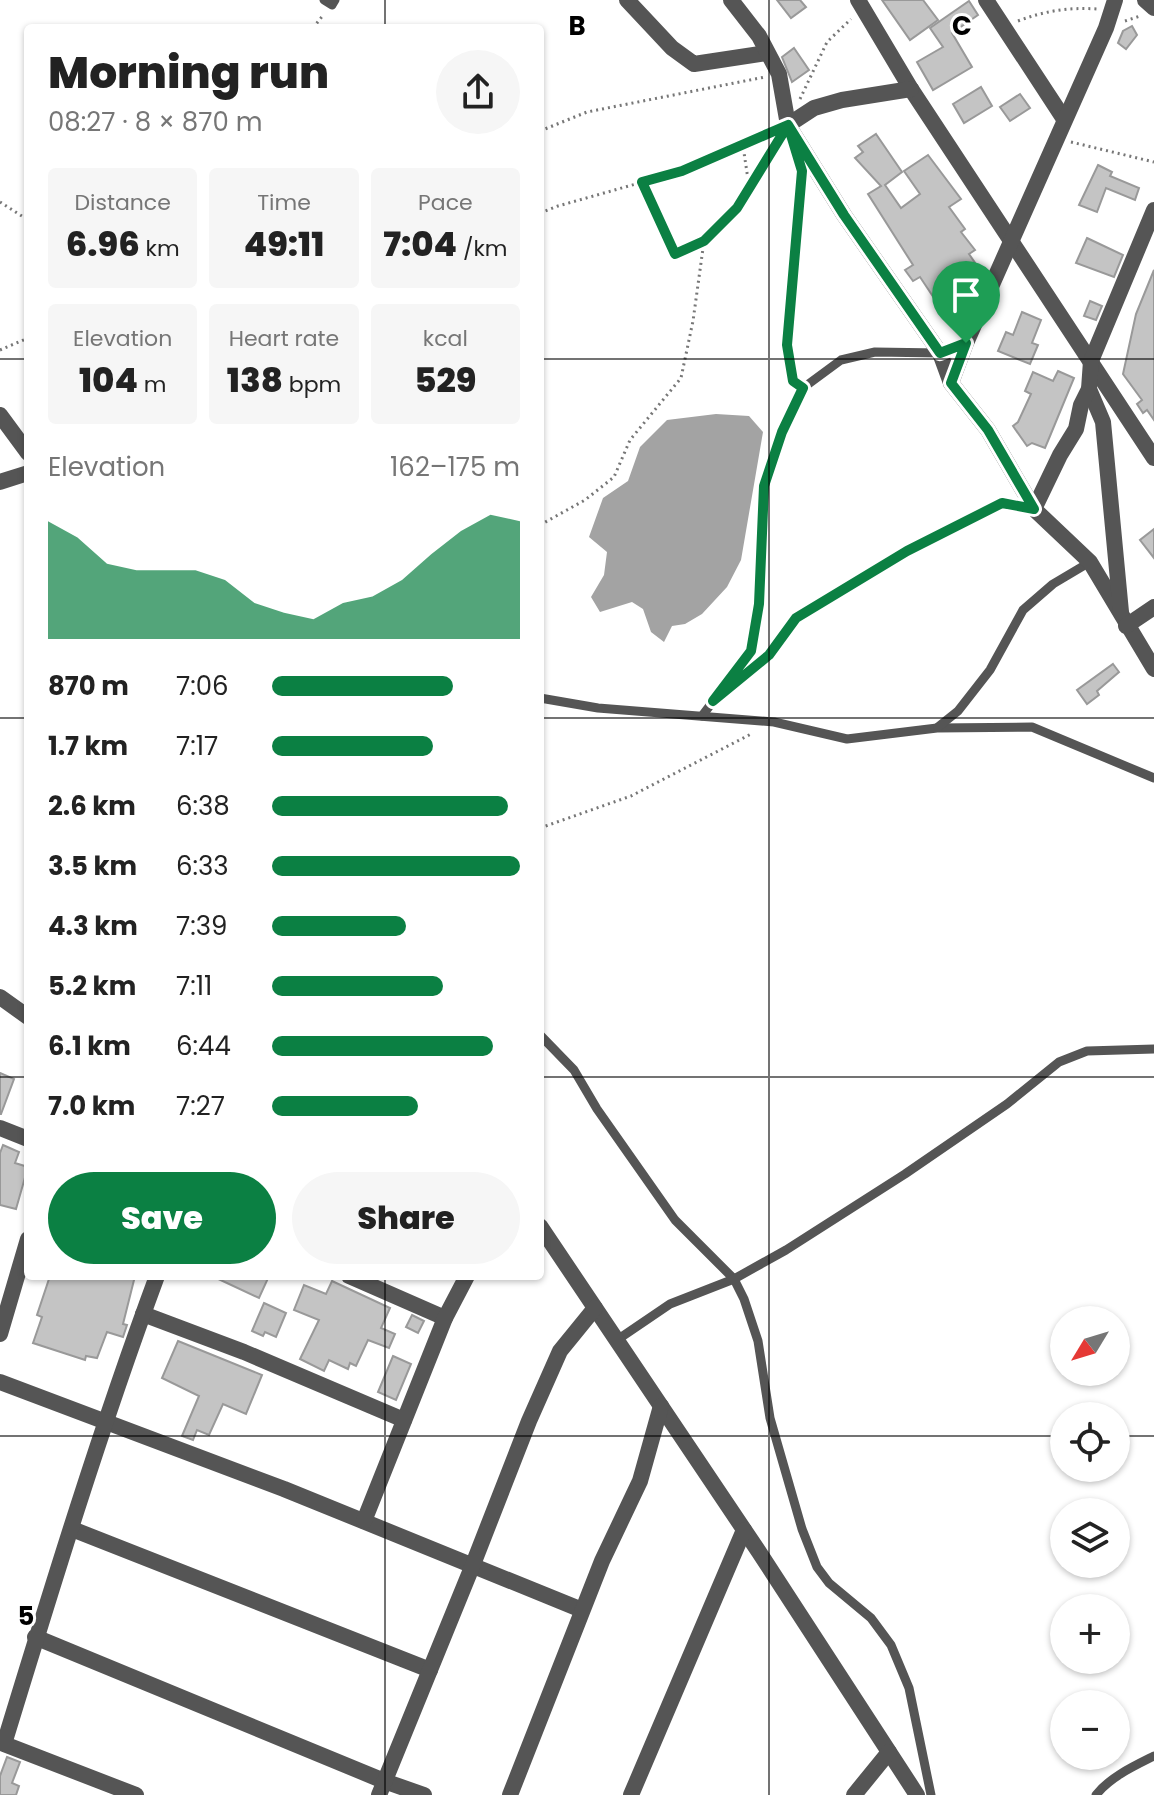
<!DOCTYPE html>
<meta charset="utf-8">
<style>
body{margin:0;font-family:Poppins,sans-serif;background:#f6f6f6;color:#222;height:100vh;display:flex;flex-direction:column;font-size:30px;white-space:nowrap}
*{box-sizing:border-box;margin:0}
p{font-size:26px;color:#767676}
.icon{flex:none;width:44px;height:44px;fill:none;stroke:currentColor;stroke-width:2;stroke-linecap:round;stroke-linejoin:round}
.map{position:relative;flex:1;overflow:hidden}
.side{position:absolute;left:24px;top:24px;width:520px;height:1256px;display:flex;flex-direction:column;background:#fff;border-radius:8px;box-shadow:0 2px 6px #0004}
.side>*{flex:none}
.needle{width:52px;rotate:232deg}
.controls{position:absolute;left:1050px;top:1306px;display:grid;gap:16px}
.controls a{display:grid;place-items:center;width:80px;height:80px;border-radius:50%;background:#fff;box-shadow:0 2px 6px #0004;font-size:40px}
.pin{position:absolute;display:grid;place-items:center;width:68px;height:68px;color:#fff;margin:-82px -34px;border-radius:50% 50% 50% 0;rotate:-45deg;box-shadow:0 0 8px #0007}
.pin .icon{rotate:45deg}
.round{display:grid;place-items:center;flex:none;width:84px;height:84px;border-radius:42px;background:#f6f6f6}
.headline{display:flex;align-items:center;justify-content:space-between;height:136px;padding:0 24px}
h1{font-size:44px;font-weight:800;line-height:60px}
.figures{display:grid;grid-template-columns:repeat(3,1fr);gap:12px;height:136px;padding:8px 24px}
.figures div{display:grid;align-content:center;border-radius:8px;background:#f6f6f6;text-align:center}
.figures b{font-size:34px;font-weight:800}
.figures small{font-size:22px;font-weight:400}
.figures p{font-size:22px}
.chart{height:224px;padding:16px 24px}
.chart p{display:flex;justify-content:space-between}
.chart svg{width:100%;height:144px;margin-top:8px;fill:#0b8043;opacity:.7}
.cta{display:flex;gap:16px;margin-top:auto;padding:16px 24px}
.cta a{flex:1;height:92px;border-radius:48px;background:#0b8043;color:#fff;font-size:32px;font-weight:800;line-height:92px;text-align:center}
.cta a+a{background:#f6f6f6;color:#222}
ul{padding:0 24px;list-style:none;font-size:26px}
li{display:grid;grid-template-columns:128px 96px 1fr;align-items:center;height:60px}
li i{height:20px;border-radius:10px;background:#0b8043}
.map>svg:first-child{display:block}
</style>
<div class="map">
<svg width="1154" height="1795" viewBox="0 0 1154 1795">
<rect width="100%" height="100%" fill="#fff"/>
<!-- water -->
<polygon fill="#a3a3a3" points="716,414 749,416 763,432 741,560 727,587 702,614 685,624 672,626 664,642 651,632 643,609 632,602 600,612 591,597 604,575 607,552 589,537 603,498 628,481 640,447 667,420"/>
<!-- building -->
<g fill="#c4c4c4" stroke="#999" stroke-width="2">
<polygon points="777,0 800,0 806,7 791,18"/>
<polygon points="882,0 923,0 938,20 910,40"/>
<polygon points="969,1 978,15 952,33 972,67 933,90 917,62 943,47 930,28"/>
<polygon points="1132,26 1137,35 1126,49 1118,43 1123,31"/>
<polygon points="794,48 809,70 792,82 782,57"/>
<polygon points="981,87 992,106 964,123 953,104"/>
<polygon points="1020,94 1030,108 1010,121 1000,107"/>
<polygon points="876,134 902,172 885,185 901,208 920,194 904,171 928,155 961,199 949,207 965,229 961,232 975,250 969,254 980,270 976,273 980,277 949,298 963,317 952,325 920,277 913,281 905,270 913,265 868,194 881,186 855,158 863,152 858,146"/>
<polygon points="1098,165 1112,172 1110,176 1139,188 1135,200 1106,188 1097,212 1079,205"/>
<polygon points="1087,238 1123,255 1114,277 1076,263"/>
<polygon points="1154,270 1154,420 1147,410 1143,413 1137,404 1142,400 1123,374 1136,314"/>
<polygon points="1090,301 1102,306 1096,320 1084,316"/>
<polygon points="1022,312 1041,320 1032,343 1038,345 1030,364 998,351 1006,332 1013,335"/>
<polygon points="1058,371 1074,378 1050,436 1045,448 1032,443 1027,446 1013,426 1018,422 1031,394 1025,391 1033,372 1053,381"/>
<polygon points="1154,529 1154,558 1140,540"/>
<polygon points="1113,664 1119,672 1097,691 1099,695 1087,704 1077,690"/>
<polygon points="0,1073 14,1079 1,1114 0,1114"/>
<polygon points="3,1145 19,1152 15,1163 28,1167 16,1209 0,1205 0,1153"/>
<polygon points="50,1276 135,1276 123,1324 127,1325 123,1337 107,1332 97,1358 86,1356 85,1360 33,1343 42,1317 37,1315"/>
<polygon points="212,1276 269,1276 259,1298"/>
<polygon points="332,1281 390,1308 381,1328 395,1334 389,1348 368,1340 356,1366 350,1363 348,1369 329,1360 324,1371 300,1359 319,1320 294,1310 304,1285 326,1294"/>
<polygon points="264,1303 286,1313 276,1337 265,1332 263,1336 252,1331"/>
<polygon points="412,1315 424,1321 418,1333 406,1327"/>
<polygon points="178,1341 262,1375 246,1414 223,1404 209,1435 197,1430 193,1440 182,1436 199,1396 162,1378"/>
<polygon points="393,1356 411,1364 396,1400 378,1392"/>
<polygon points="7,1757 20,1762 12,1783 19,1786 16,1795 0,1795 0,1776"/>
</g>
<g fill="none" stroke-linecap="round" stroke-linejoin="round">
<!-- path -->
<g stroke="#777" stroke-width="3" stroke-dasharray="2 4" stroke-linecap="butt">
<path d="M1018 21C1044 11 1069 7 1097 9"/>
<polyline points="1125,21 1140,16"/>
<polyline points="313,28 324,14"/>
<polyline points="800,99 827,42 851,19"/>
<polyline points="540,131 587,112 765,77"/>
<polyline points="1071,142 1154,162"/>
<polyline points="642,182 675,254 702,242"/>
<polyline points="749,185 780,138"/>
<polyline points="0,202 28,220"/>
<polyline points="540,213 558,206 682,171 774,132"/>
<polyline points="0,350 28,338"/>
<polyline points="540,525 585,500 614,477 630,440 681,378 693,321 704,241 737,208 749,186 743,146"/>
<polyline points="540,828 631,796 753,733"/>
</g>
<!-- lane -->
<g stroke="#555" stroke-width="9">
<polyline points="324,0 332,5 335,0"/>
<polyline points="794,144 802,171 787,345 793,381 803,388"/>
<polyline points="724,692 769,655 796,618 907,551 1002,503 1034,509"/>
<polyline points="540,698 598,708 774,722 847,739 937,728 1032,727 1154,778"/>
<polyline points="702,716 751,651 759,604 764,486 782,432 803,388 841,360 875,352 940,353"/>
<polyline points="938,727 958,711 990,670 1023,610 1053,584 1090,562"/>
<polyline points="540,1035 574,1070 597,1109 675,1220 734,1279 744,1299 758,1341 770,1418 802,1529 817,1567 829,1583 871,1618 891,1645 909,1688 931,1795"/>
<polyline points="617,1340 670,1304 734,1279 786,1250 905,1174 1007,1104 1059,1062 1087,1051 1154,1049"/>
<path d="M1096 1795C1110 1777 1134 1766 1154 1756"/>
</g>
<!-- street -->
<g stroke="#555" stroke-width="16">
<polyline points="627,0 672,48 694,64 767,53"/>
<polyline points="731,0 759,36 779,74 788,125 844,215 940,353 951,383 988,430 1034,509 1090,562 1154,669"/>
<polyline points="858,0 911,89 1154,458"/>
<polyline points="986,0 1064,119"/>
<polyline points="1145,0 1154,8"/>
<polyline points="788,125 814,108 842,100 911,89"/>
<polyline points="951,383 966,343 1106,28 1115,0"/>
<polyline points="1089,389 1103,422 1121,612"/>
<polyline points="0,415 28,453"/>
<polyline points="0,482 28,473"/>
<polyline points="1034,509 1060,455 1076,429 1081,405 1089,389 1091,361 1154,210"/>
<polyline points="1126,626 1154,607"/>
<polyline points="0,997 28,1017"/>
<polyline points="0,1128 28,1139"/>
<polyline points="540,1226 759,1552 917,1795"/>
<polyline points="349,1276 445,1318"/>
<polyline points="143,1314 244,1352 404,1420"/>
<polyline points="0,1334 28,1239"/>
<polyline points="0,1382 284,1489 582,1610"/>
<polyline points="364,1521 445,1318 467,1276"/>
<polyline points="72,1529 430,1670"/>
<polyline points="35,1637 384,1781 424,1795"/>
<path d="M136 1795 4 1744C52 1587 100 1430 157 1276"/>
<polyline points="379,1795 472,1567 529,1421 560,1351 595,1308"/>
<polyline points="510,1795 602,1561 640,1481 661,1406"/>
<polyline points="631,1795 744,1530"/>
<polyline points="854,1795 889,1752"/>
</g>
</g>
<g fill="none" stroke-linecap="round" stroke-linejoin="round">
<!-- route casing -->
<g stroke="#fff" stroke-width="16">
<polyline id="route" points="966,343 940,353 844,215 788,125 682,171 642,182 675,254 704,241 737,208 788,125 802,171 787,345 793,381 803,388 782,432 764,486 759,604 751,651 713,701 769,655 796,618 907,551 1002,503 1034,509 988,430 951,383 966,343"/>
</g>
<!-- route -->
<use href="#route" stroke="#0b8043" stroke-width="10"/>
</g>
<!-- grid -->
<path fill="none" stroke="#000" stroke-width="2" stroke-opacity="0.55" d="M385 0V28M769 0V1795M0 359H28M540 359H1154M0 718H28M540 718H1154M0 1077H28M540 1077H1154M385 1276V1795M0 1436H1064M1116 1436H1154"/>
<g font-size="26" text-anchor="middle" font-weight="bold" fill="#000" stroke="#fff" stroke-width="6" stroke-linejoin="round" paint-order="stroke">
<text x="577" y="35">B</text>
<text x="962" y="35">C</text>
<text x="26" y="1625">5</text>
</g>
</svg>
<div class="controls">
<a><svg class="needle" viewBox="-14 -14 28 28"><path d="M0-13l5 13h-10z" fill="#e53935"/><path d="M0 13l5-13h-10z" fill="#767676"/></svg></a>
<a><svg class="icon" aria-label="locate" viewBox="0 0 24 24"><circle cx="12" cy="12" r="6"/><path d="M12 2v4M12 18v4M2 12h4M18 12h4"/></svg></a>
<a><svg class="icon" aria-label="layers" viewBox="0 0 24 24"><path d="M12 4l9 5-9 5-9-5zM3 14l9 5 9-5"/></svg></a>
<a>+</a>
<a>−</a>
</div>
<div class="pin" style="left:966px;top:343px;background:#1e9e55"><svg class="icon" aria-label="arrive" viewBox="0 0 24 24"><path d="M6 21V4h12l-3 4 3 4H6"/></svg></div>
<section class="side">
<div class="headline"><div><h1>Morning run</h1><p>08:27 · 8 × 870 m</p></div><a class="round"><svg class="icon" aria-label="share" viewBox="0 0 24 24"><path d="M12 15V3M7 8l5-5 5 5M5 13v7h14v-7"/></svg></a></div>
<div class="figures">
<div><p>Distance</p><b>6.96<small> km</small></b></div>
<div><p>Time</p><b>49:11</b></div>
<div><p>Pace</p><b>7:04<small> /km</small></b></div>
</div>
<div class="figures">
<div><p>Elevation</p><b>104<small> m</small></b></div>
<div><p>Heart rate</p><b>138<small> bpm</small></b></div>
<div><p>kcal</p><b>529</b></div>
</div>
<div class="chart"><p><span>Elevation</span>162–175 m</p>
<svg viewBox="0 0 160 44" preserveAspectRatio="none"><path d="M0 44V8L10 13L20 21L30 23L40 23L50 23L60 26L70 33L80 36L90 38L100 33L110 31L120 26L130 18L140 11L150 6L160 8V44z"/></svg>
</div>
<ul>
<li><b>870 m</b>7:06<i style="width:73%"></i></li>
<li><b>1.7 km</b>7:17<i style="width:65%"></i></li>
<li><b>2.6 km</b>6:38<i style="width:95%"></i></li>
<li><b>3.5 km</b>6:33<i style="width:100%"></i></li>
<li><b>4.3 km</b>7:39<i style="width:54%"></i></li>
<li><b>5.2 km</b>7:11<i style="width:69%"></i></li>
<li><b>6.1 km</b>6:44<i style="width:89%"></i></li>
<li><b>7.0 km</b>7:27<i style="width:59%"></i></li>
</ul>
<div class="cta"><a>Save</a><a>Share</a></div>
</section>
</div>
